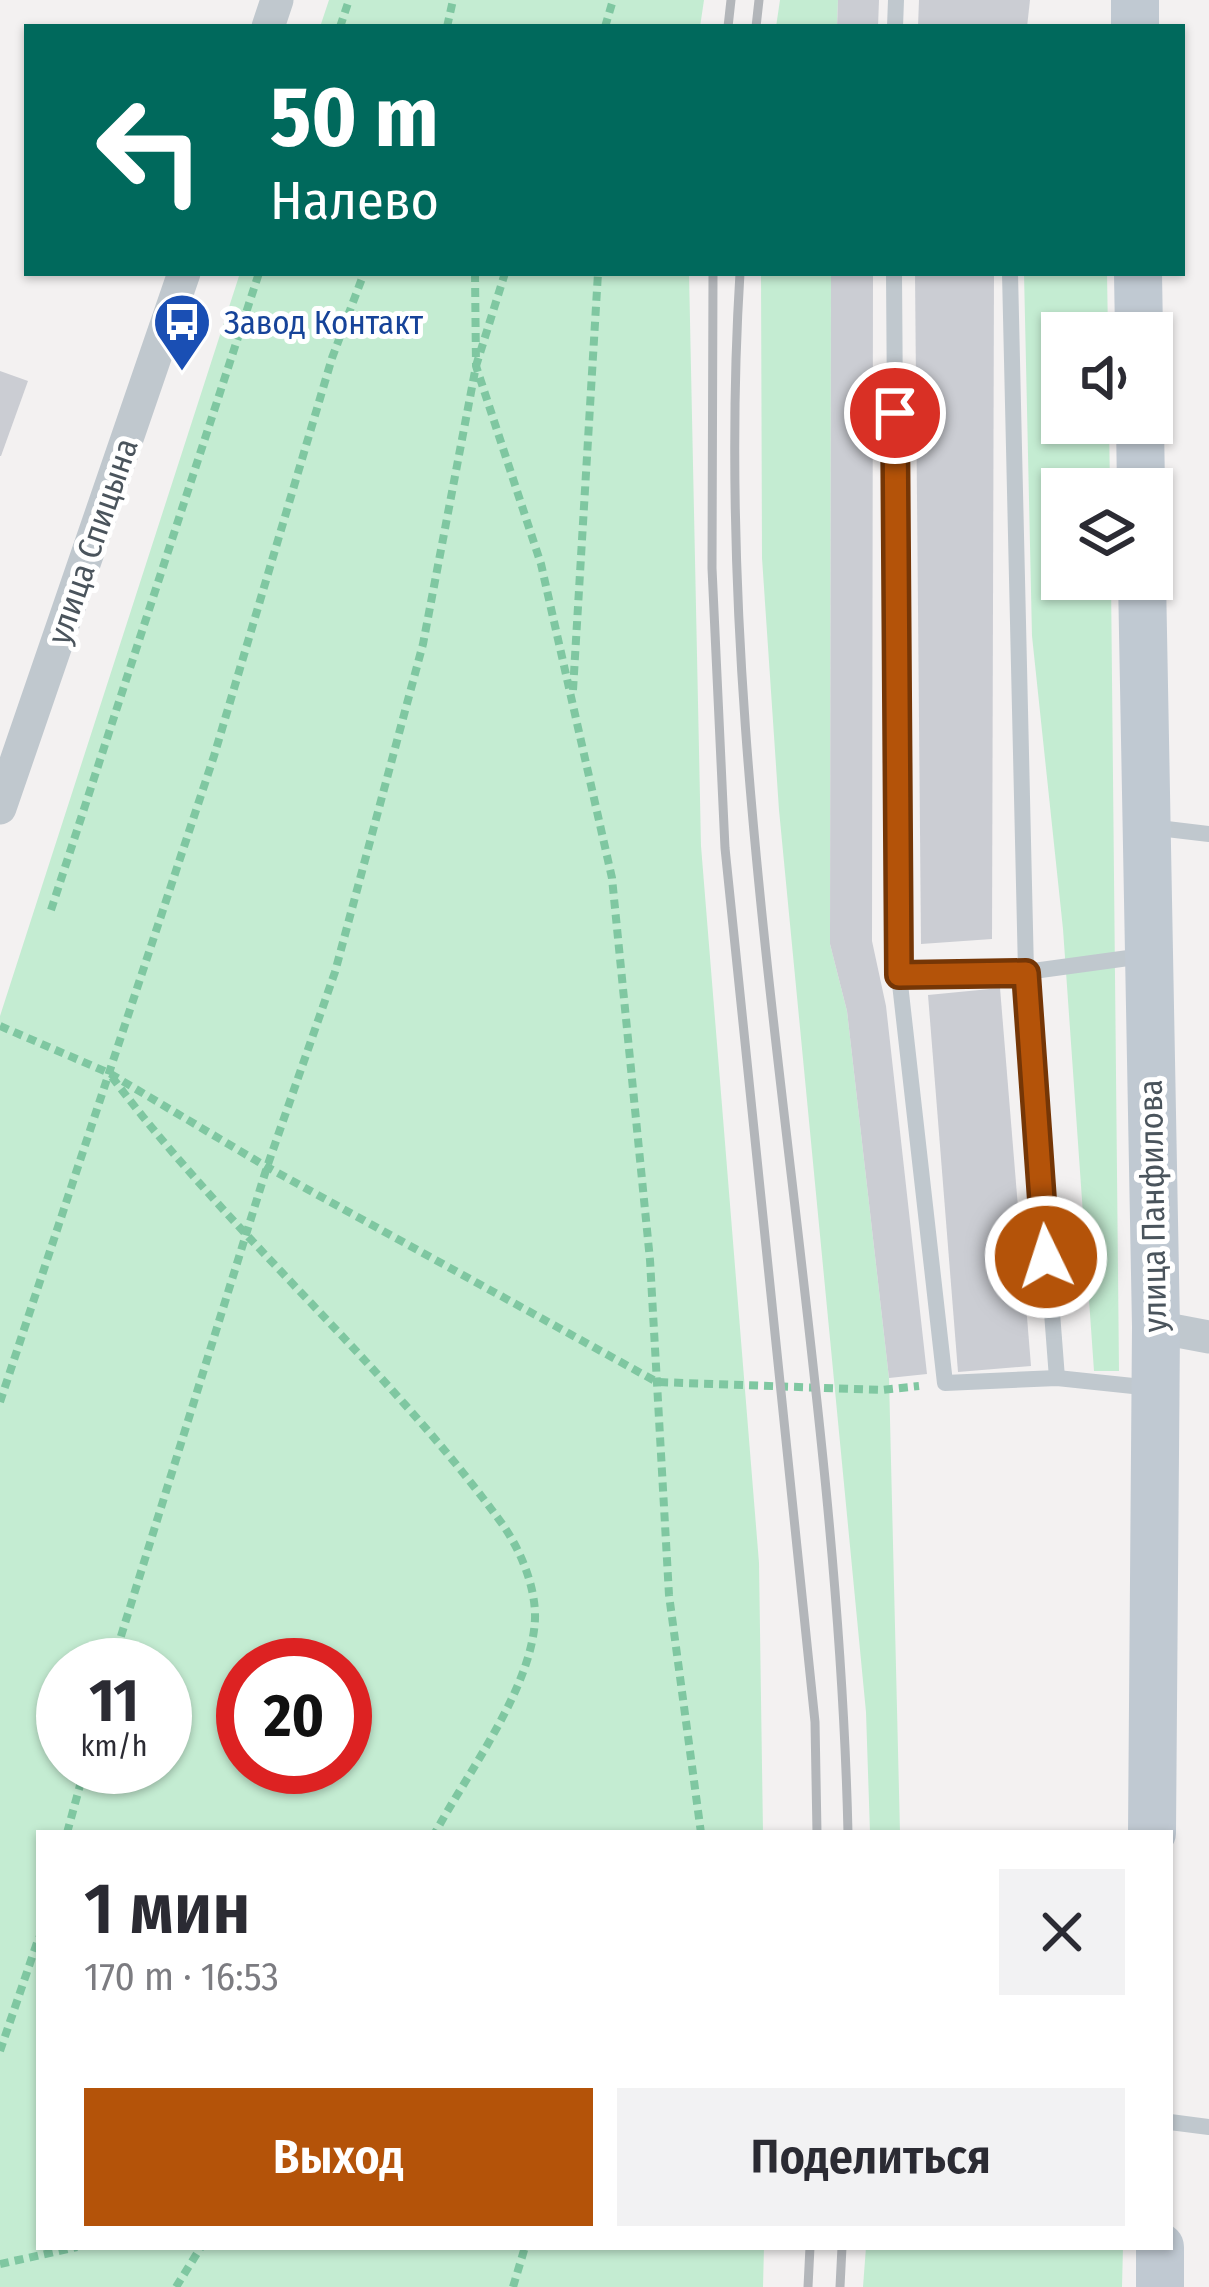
<!DOCTYPE html>
<html lang="ru">
<head>
<meta charset="utf-8">
<style>
  body { margin:0; font-family:"Fira Sans Condensed",sans-serif; background:#f2f2f3; color:#2b2b33; height:100vh; display:flex; flex-direction:column; font-size:45px; white-space:nowrap }
  * { box-sizing:border-box; margin:0 }
  p { font-size:39px; color:#7c7c81 }
  .icon { flex:none; width:66px; height:66px; fill:none; stroke:currentColor; stroke-width:2; stroke-linecap:round; stroke-linejoin:round }
  .map { position:relative; flex:1; overflow:hidden }
  .panel { position:absolute; left:36px; top:1830px; width:1137px; height:420px; display:flex; flex-direction:column; background:#fff; border-radius:0px; box-shadow:0 3px 9px #0004 }
  .panel>* { flex:none }
  .top-card { position:absolute; left:24px; top:24px; width:1161px; height:252px; border-radius:0px; box-shadow:0 3px 9px #0004; background:#00695c; color:#fff; overflow:hidden }
  .buttons { position:absolute; left:1041px; top:312px; display:grid; gap:24px }
  .buttons a { display:grid; place-items:center; width:132px; height:132px; border-radius:0px; background:#fff; box-shadow:0 3px 9px #0004; font-size:60px }
  .speed { position:absolute; left:36px; top:1638px; display:flex; gap:24px; font-size:60px; font-weight:700; text-align:center }
  .speed>* { display:grid; place-content:center; width:156px; height:156px; border-radius:50%; background:#fff; box-shadow:0 3px 9px #0004; line-height:1 }
  .speed small { font-size:30px; font-weight:400 }
  .speed .limit { border:18px solid #d22; background:#fff; color:#111 }
  .pin { position:absolute; display:grid; place-items:center; width:102px; height:102px; color:#fff; margin:-51px; border:6px solid #fff; border-radius:50%; box-shadow:0 3px 12px #0007 }
  .me { position:absolute; width:132px; margin:-66px; rotate:356deg; stroke-linejoin:round; filter:drop-shadow(0 0 9px #0008) }
  .turn { display:flex; align-items:center; gap:42px; height:252px; padding:0 48px; font-size:54px }
  .turn .icon { width:156px; height:156px; stroke-width:2.5 }
  .turn b { display:block; font-size:84px; line-height:102px }
  .round { display:grid; place-items:center; flex:none; width:126px; height:126px; border-radius:0px; background:#f2f2f3 }
  .overview { display:flex; align-items:center; justify-content:space-between; height:204px; padding:0 48px }
  h1 { font-size:72px; font-weight:600; line-height:90px }
  .primary-button { display:flex; gap:24px; margin-top:auto; padding:24px 48px }
  .primary-button a { flex:1; height:138px; border-radius:0px; background:#b45309; color:#fff; font-size:48px; font-weight:600; line-height:138px; text-align:center }
  .primary-button a+a { background:#f2f2f3; color:#2b2b33 }
  .map>svg:first-child { display:block }
</style>
</head>
<body>
<div class="map">
<svg width="1209" height="2287" viewBox="0 0 1209 2287">
  <rect width="100%" height="100%" fill="#f3f1f1"/>
  <g fill="#c4ecd2" fill-rule="evenodd">
    <polygon points="329,0 704,0 700,27 320,27"/>
    <polygon points="780,0 838,0 837,27 776,27"/>
    <path d="M 240,273 L 689,273 L 701,846 L 759,1563 L 763,1833 L 39,1833 L 39,2247 L 764,2247 L 763,2287 L 0,2287 L 0,1016 ZM 165,1665 L 165,1767 L 63,1767 L 63,1665 ZM 345,1665 L 345,1767 L 243,1767 L 243,1665 Z"/>
    <polygon points="761,273 831,273 830,944 847,1011 889,1378 900,1833 870,1833 866,1712 779,810 762,558"/>
    <polygon points="1024,273 1107,273 1108,333 1062,333 1062,423 1109,423 1110,489 1062,489 1062,579 1111,579 1119,1371 1094,1371 1063,929 1032,636"/>
    <polygon points="866,2247 1123,2247 1122,2287 863,2287"/>
  </g>
  <g fill="#cbcdd3">
    <polygon points="838,0 879,0 878,27 837,27"/>
    <polygon points="919,0 1030,0 1027,27 918,27"/>
    <polygon points="831,273 873,273 872,941 886,1006 927,1374 889,1378 847,1011 830,944"/>
    <polygon points="915,273 994,273 992,939 921,944"/>
    <polygon points="0,371 28,381 1,456 0,456"/>
    <polygon points="1000,988 1031,1366 958,1372 928,995"/>
  </g>
  <g fill="none" stroke-linecap="round" stroke-linejoin="round">
    <g stroke="#7fc7a1" stroke-width="8" stroke-dasharray="9 6" stroke-linecap="butt">
      <polyline points="340,27 349,0"/>
      <polyline points="447,27 453,0"/>
      <polyline points="605,27 613,0"/>
      <polyline points="475,273 476,366 541,564 612,878 650,1260 669,1595 701,1833"/>
      <polyline points="573,690 598,273"/>
      <polyline points="51,910 259,273"/>
      <polyline points="0,1026 109,1073 267,1167 657,1382 882,1390 919,1386"/>
      <path d="M 112,1077 C 231,1236 387,1365 503,1525 C 521,1551 536,1588 535,1619 C 532,1688 468,1772 435,1833"/>
      <polyline points="0,1402 214,756 332,358 364,273"/>
      <polyline points="112,1665 267,1167 335,972 423,644 476,366 505,273"/>
      <polyline points="67,1833 85,1767"/>
      <polyline points="0,2051 39,1937"/>
      <polyline points="0,2264 77,2247"/>
      <polyline points="176,2287 201,2247"/>
      <polyline points="513,2287 525,2247"/>
    </g>
    <g stroke="#c0c8ce" stroke-width="16">
      <polyline points="895,27 896,0"/>
      <polyline points="894,273 899,975 945,1383 1057,1378 1152,1388"/>
      <polyline points="1010,273 1026,972 1057,1378"/>
      <polyline points="1150,827 1209,834"/>
      <polyline points="899,975 1026,972 1143,956"/>
      <polyline points="1170,2122 1209,2127"/>
    </g>
    <g stroke="#c0c8ce" stroke-width="33">
      <polyline points="268,27 277,0"/>
      <polyline points="0,808 184,273"/>
      <polyline points="1156,1327 1209,1337"/>
    </g>
    <g stroke="#c0c9d2" stroke-width="48">
      <polyline points="1135,27 1135,0"/>
      <polyline points="1138,273 1139,333"/>
      <polyline points="1140,423 1141,489"/>
      <polyline points="1142,579 1156,1327 1152,1833"/>
      <polyline points="1160,2287 1160,2247"/>
    </g>
    <g stroke="#b3b6ba" stroke-width="9">
      <polyline points="728,27 731,0"/>
      <polyline points="756,27 759,0"/>
      <polyline points="713,273 712,568 725,848 815,1722 817,1833"/>
      <path d="M 740,273 C 707,796 836,1312 848,1833"/>
      <polyline points="808,2287 810,2247"/>
      <polyline points="840,2287 842,2247"/>
    </g>
  </g>
  <g fill="none" stroke-linecap="round" stroke-linejoin="round">
    <defs>
      <polyline id="route" points="895,413 899,975 1026,973 1046,1257"/>
    </defs>
    <use href="#route" stroke="#753606" stroke-width="30"/>
    <use href="#route" stroke="#b45309" stroke-width="21"/>
  </g>
  <defs>
    <symbol id="bus-pin" viewBox="-11 -11 22 30"><path d="M0 17L-7.5 6A9.5 9.5 0 1 1 7.5 6Z" fill="#1a4fb4" stroke="#fff"/><path d="M-5-6H5V4H4V6H2V4H-2V6H-4V4H-5ZM-3.5-4V0h7V-4ZM-3.5 1.2v1.5H-2V1.2ZM2 1.2v1.5H3.5V1.2Z" fill="#fff"/></symbol>
  </defs>
  <g fill-rule="evenodd">
    <use href="#bus-pin" x="149" y="289" width="66" height="90"/>
  </g>
  <g text-anchor="middle" stroke-width="10" stroke-linejoin="round" paint-order="stroke">
    <g font-size="33" fill="#164399" stroke="#fff" text-anchor="start">
      <text x="224" y="334">Завод Контакт</text>
    </g>
    <g font-size="33" fill="#4a545c" stroke="#fff">
      <text transform="translate(92 541) rotate(-71)" y="12">улица Спицына</text>
      <text transform="translate(1152 1206) rotate(-91)" y="12">улица Панфилова</text>
    </g>
  </g>
</svg>
<div class="buttons">
<a><svg class="icon" aria-label="sound" viewBox="0 0 24 24"><path d="M4 9h4l5-4v14l-5-4H4zM17 9q2 3 0 6"/></svg></a>
<a><svg class="icon" aria-label="layers" viewBox="0 0 24 24"><path d="M12 4l9 5-9 5-9-5zM3 14l9 5 9-5"/></svg></a>
</div>
<div class="speed"><div>11<small>km/h</small></div><div class="limit">20</div></div>
<div class="pin" style="left:895px;top:413px;background:#d93025"><svg class="icon" aria-label="arrive" viewBox="0 0 24 24"><path d="M6 21V4h12l-3 4 3 4H6"/></svg></div>
<svg class="me" style="left:1046px;top:1257px" viewBox="-20 -20 40 40"><circle r="17" fill="#b45309" stroke="#fff" stroke-width="3"/><path d="M0-11L8 9 0 5-8 9z" fill="#fff"/></svg>
<div class="top-card">
<div class="turn"><svg class="icon" aria-label="left" viewBox="0 0 24 24"><path d="M17 20v-9H6M10 6l-5 5 5 5"/></svg><div><b>50 m</b>Налево</div></div>
</div>
<section class="panel">
<div class="overview"><div><h1>1 мин</h1><p>170 m · 16:53</p></div><a class="round"><svg class="icon" aria-label="close" viewBox="0 0 24 24"><path d="M6 6l12 12M18 6L6 18"/></svg></a></div>
<div class="primary-button"><a>Выход</a><a>Поделиться</a></div>
</section>
</div>
</body>
</html>
